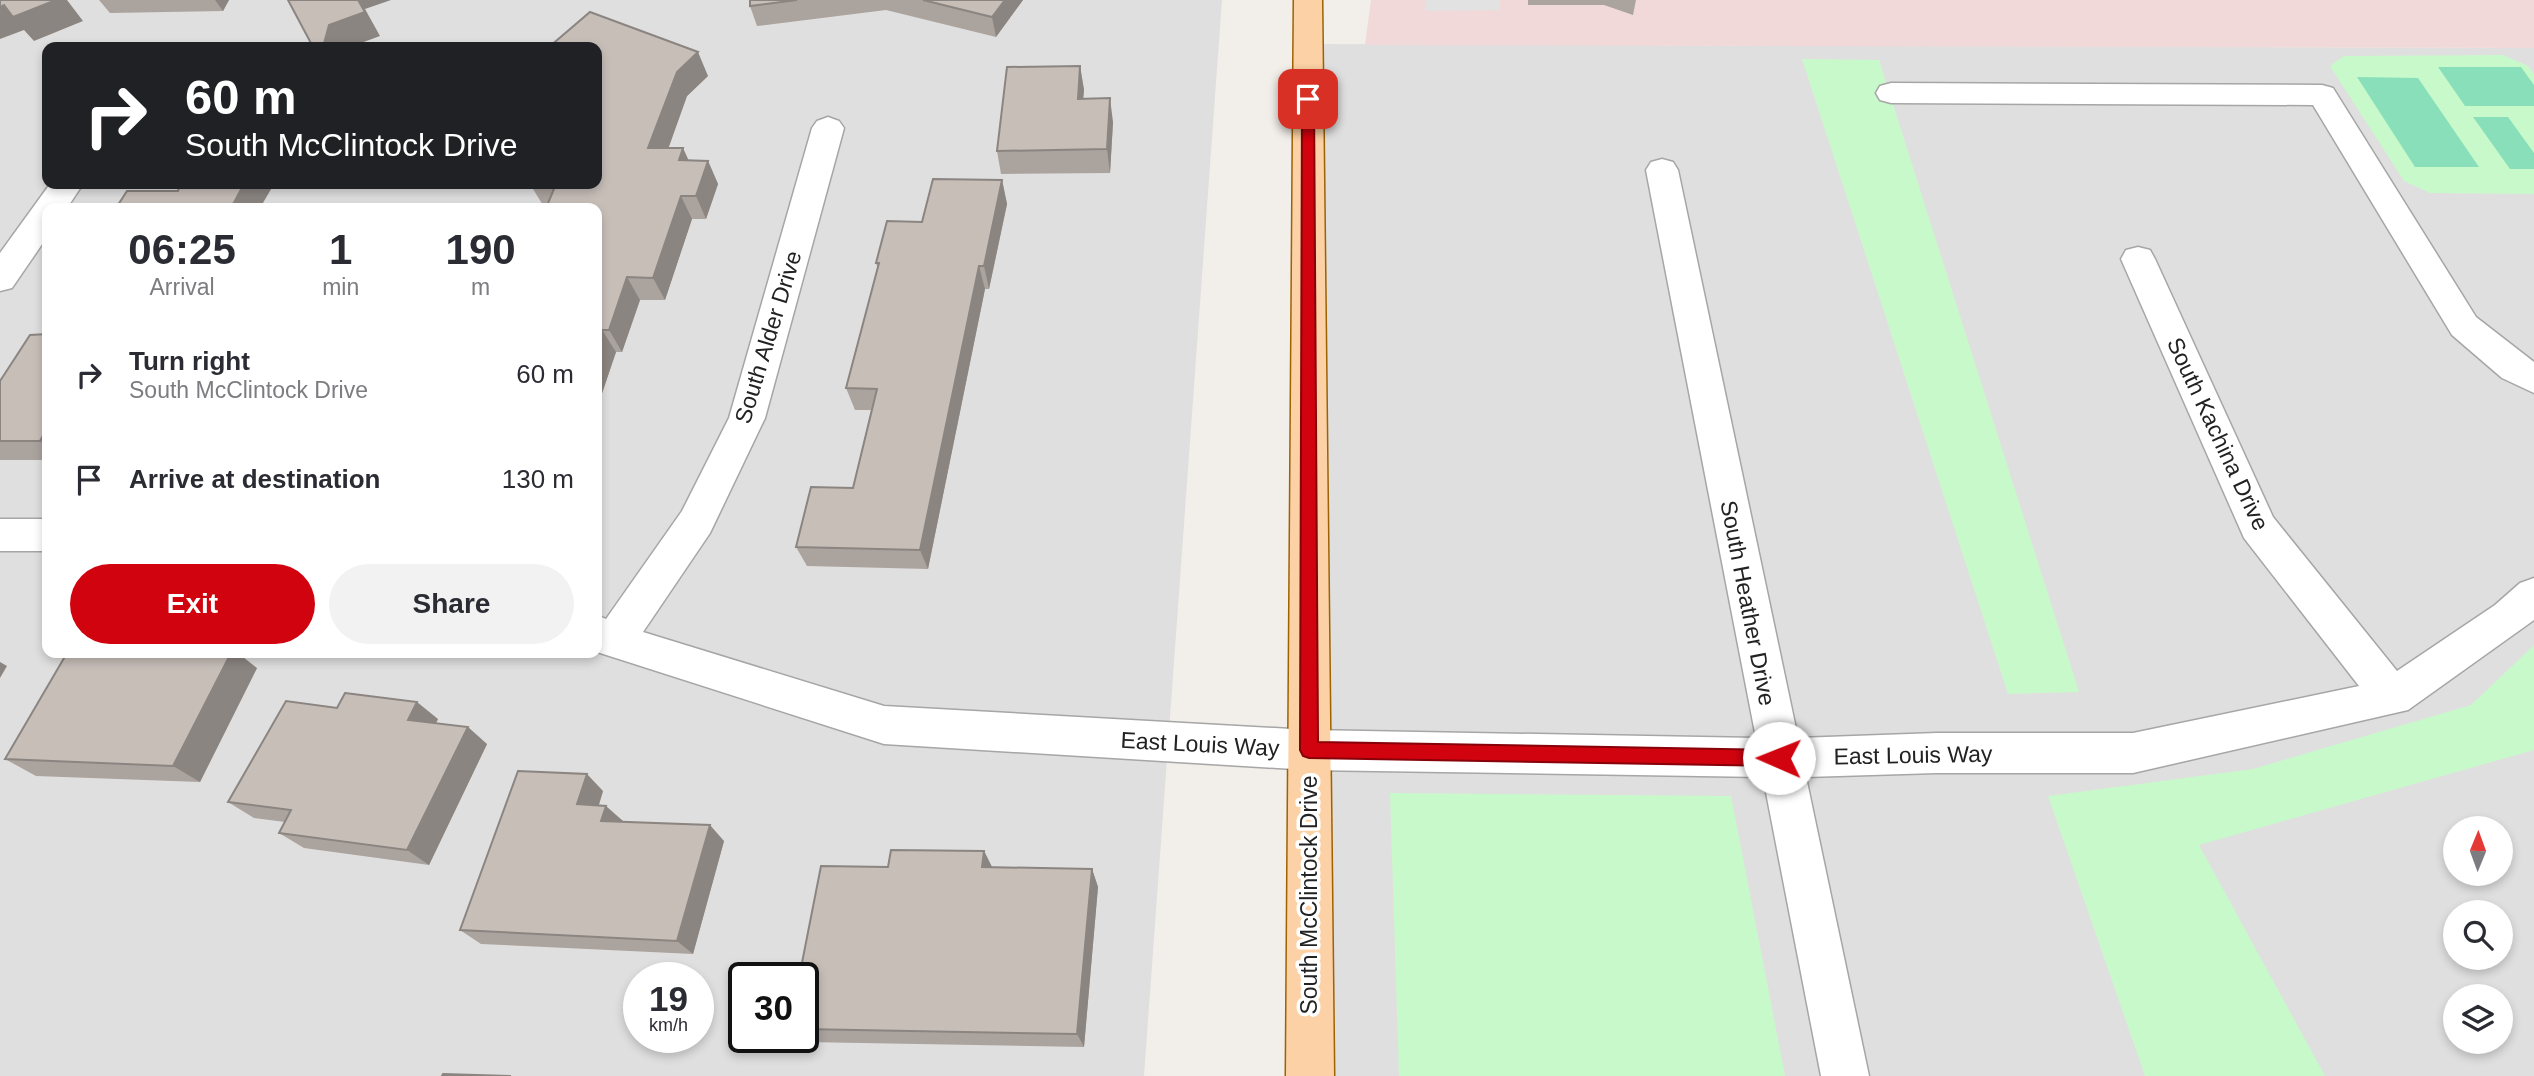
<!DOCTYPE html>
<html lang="en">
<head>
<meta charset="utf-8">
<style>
  body { margin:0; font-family:Arial,sans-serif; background:#f2f2f3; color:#2b2b33; height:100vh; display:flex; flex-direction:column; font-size:26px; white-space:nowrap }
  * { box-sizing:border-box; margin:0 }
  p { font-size:23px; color:#7c7c81 }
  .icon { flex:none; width:38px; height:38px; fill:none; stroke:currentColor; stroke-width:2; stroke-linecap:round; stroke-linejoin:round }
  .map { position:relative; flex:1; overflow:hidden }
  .side { position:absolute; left:42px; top:203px; width:560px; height:455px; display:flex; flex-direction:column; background:#fff; border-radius:14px; box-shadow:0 4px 10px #0003 }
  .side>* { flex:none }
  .top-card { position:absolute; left:42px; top:42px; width:560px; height:147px; border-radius:14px; box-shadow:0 4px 10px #0003; background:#202124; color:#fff; overflow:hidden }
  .needle { width:46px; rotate:1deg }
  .controls { position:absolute; left:2443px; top:816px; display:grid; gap:14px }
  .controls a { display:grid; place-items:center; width:70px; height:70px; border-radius:50%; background:#fff; box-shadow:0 4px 10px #0003; font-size:35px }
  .speed { position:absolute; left:623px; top:962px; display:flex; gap:14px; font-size:35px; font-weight:700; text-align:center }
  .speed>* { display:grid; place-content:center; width:91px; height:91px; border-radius:50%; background:#fff; box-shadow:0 4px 10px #0003; line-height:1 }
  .speed small { font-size:18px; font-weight:400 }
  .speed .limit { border:4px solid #111; border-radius:10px; background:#fff; color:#111 }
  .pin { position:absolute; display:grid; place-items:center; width:60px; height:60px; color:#fff; margin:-30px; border-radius:14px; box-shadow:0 4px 10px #0006 }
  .me { position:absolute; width:77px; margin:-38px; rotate:271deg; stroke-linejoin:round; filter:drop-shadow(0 0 5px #0008) }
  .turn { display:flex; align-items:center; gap:24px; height:147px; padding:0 28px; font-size:32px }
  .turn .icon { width:91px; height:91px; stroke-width:2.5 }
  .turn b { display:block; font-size:49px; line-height:60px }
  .eta { display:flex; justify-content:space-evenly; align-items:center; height:119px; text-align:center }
  .eta b { font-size:42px; font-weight:700; line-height:49px }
  .primary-button { display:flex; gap:14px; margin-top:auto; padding:14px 28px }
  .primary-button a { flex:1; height:80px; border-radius:42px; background:#d0030e; color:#fff; font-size:28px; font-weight:700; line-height:80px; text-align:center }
  .primary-button a+a { background:#f2f2f3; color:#2b2b33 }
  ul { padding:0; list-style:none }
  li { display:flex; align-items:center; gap:21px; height:105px; padding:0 28px }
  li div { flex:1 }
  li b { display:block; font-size:26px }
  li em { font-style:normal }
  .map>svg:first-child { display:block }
</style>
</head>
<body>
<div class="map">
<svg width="2534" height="1076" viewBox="0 0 2534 1076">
  <rect width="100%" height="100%" fill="#f2eee9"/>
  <g fill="#e0dfdf" fill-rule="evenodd">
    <path d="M 0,0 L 1222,0 L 1144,1076 L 0,1076 ZM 47,47 L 597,47 L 597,184 L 47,184 ZM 47,208 L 597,208 L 597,653 L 47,653 ZM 639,978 L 698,978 L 698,1038 L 639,1038 ZM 744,978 L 803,978 L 803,1038 L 744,1038 Z"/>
    <path d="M 1308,44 L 2534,48 L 2534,1076 L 1310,1076 ZM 2455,828 L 2501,828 L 2501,873 L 2455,873 ZM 2455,912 L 2501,912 L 2501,957 L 2455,957 ZM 2455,996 L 2501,996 L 2501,1041 L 2455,1041 Z"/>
  </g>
  <polygon fill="#f1d9d9" points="1371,0 2534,0 2534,48 1365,45"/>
  <g fill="#c8f9ca">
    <polygon points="2503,55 2528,66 2534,74 2534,194 2430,193 2404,181 2330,66 2344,56"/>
    <polygon points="1802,59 1879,60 2079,692 2008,694"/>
    <polygon points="2534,645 2534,750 2199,845 2325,1076 2145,1076 2048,796 2253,769 2471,705"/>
    <polygon points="1390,793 1731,796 1785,1076 1399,1076"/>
  </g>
  <g fill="#89dfb9">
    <polygon points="2438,67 2521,67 2534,85 2534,106 2465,106"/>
    <polygon points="2357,77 2418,78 2479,167 2415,167"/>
    <polygon points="2473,117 2508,117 2534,153 2534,169 2510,169"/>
  </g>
  <polygon fill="#e2e2e2" points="1425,0 1499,0 1500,10 1425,11"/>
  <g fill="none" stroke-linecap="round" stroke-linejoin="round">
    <defs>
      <g id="minor">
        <polygon points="1891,83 2322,85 2333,88 2476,317 2534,362 2534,393 2502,378 2452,335 2313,105 1891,103 1880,100 1876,93 1880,86"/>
        <polygon points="828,117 839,121 844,128 765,418 710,533 643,632 884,706 1309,730 1756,738 1646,170 1651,162 1662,159 1673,162 1678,170 1798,738 1937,733 2133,733 2359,686 2244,538 2121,259 2126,250 2138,247 2150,250 2155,259 2273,517 2397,671 2495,605 2520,583 2534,578 2534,620 2408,710 2133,773 1937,773 1806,777 1869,1076 1821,1076 1763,777 1309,770 884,744 597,652 597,615 606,619 682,511 729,418 812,128 817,121"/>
        <polygon points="50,184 83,184 67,208 47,208 47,237 12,288 0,291 0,253"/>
        <rect x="0" y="519" width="47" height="32"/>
      </g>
      <polygon id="major" points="1294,0 1322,0 1334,1076 1286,1076"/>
    </defs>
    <use href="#minor" stroke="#a6a6a6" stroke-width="3"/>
    <use href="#major" stroke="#9d6202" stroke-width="3"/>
    <use href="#minor" fill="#fff" fill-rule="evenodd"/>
    <use href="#major" fill="#fbd1a5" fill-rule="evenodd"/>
  </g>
  <g fill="#aba39e">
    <polygon points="99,0 229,0 223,11 110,13"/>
    <polygon points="750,0 1023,0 996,37 886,10 757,26 750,6"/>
    <polygon points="1528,0 1636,0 1633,15 1604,5 1528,5"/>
    <polygon points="597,47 708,76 687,96 668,148 689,161 708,161 718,184 706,219 692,219 665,300 640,300 622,352 616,352 597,408 597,208 544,207 530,184"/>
    <polygon points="1080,66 1084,90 1083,99 1113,122 1110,173 1001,174 997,151"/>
    <polygon points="1002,180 1007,204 989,289 985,289 928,569 807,566 796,547 853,488 871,410 855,410 846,388 878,269 876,263 922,222"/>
    <polygon points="47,334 47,460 0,460 0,381"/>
    <polygon points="257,668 200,782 36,776 5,759"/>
    <polygon points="438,719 436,723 487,744 429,865 304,848 279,833 285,822 254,818 228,802"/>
    <polygon points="603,791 599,805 623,821 724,841 693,954 481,944 460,930"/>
    <polygon points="984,851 992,867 1092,869 1098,887 1084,1047 805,1042 799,1038 803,1038 803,978 888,867"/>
  </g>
  <g fill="#8b8581">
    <polygon points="56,0 67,0 83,21 34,41 24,30 0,39 0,7 4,5"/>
    <polygon points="215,0 229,0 223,11"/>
    <polygon points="358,0 391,0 365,9 380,36 350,47 323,47 329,25"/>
    <polygon points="1005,0 1023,0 996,37 992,17"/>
    <polygon points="698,52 708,76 687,96 660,172 648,148 677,72"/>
    <polygon points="1080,66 1084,90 1081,122 1078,99"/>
    <polygon points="1110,98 1113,122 1110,173 1107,149"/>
    <polygon points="683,148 694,172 679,160"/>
    <polygon points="708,161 718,184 706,219 696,196"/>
    <polygon points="1002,180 1007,204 989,289 984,266"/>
    <polygon points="244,184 274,184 260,208 231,208"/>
    <polygon points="681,196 692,219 665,300 653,278"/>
    <polygon points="979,266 985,289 928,569 920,550"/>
    <polygon points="627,277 640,300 622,352 609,330"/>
    <polygon points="602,330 616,352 597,408 597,346"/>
    <polygon points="47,428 47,447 40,441"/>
    <polygon points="231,653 238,653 257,668 200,782 173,766"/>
    <polygon points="0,662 7,666 0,678"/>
    <polygon points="417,702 438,719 429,737 408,720"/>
    <polygon points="468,727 487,744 429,865 407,850"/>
    <polygon points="587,774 603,791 594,820 577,804"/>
    <polygon points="606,806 623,821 601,821"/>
    <polygon points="710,825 724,841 693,954 677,941"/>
    <polygon points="984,851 993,869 982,867"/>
    <polygon points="1092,869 1098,887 1084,1047 1077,1034"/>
  </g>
  <g fill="#c7beb8" stroke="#8b8581" stroke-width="2">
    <polygon points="0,0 56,0 13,17 4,5 0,7"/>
    <polygon points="288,0 358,0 365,12 329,25 323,47 313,47"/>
    <polygon points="750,0 797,0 750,6"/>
    <polygon points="923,0 1005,0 992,17"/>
    <polygon points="590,12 698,52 677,72 648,148 683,148 679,160 708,161 696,196 681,196 653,278 627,277 609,330 602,330 597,346 597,208 546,208 556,184 597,184 597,47 549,47"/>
    <polygon points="1080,66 1078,99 1110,98 1107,149 997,151 1007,67"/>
    <polygon points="933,179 1002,180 984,266 979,266 920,550 796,547 811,487 853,488 877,389 846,388 879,263 876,263 887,221 922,222"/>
    <polygon points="180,184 244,184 231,208 116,208 127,191 178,191"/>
    <polygon points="47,334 47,428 40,441 0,441 0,381 30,335"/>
    <polygon points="67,653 231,653 173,766 5,759"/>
    <polygon points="345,693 417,702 408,720 468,727 407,850 279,833 291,810 228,802 286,701 337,708"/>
    <polygon points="518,771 587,774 577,804 606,806 601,821 710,825 677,941 460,930"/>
    <polygon points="891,850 984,851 982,867 1092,869 1077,1034 803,1029 803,978 799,978 821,866 888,867"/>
    <polygon points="443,1074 511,1076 442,1076"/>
  </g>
  <polygon fill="#d0030e" stroke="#870209" stroke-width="2" points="1308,95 1314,99 1318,742 1779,750 1785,752 1788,758 1785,764 1779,766 1309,758 1303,756 1300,750 1302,99"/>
  <g text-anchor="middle" stroke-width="7" stroke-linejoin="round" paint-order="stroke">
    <g font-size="23" fill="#222" stroke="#fff">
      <text transform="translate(768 337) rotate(-73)" y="8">South Alder Drive</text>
      <text transform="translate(2218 434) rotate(65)" y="8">South Kachina Drive</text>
      <text transform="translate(1748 603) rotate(79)" y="8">South Heather Drive</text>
      <text transform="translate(1200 744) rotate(3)" y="8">East Louis Way</text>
      <text transform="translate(1913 755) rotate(-1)" y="8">East Louis Way</text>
      <text transform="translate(1309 895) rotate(-90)" y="8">South McClintock Drive</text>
    </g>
  </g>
</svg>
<div class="controls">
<a><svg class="needle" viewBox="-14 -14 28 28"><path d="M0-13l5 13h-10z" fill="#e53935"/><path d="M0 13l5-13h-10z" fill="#7c7c81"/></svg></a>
<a><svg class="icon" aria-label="search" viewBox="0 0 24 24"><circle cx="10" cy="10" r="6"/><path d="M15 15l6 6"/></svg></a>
<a><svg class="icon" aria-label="layers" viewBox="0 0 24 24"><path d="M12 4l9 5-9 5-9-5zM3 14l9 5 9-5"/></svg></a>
</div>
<div class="speed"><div>19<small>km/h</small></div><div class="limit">30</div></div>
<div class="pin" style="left:1308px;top:99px;background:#d93025"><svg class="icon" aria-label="arrive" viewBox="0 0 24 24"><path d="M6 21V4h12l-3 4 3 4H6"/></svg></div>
<svg class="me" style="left:1779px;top:758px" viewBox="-20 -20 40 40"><circle r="19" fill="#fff"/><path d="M0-13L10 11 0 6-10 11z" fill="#d0030e"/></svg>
<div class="top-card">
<div class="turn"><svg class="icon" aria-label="right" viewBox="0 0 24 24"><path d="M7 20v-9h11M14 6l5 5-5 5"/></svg><div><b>60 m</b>South McClintock Drive</div></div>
</div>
<section class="side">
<div class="eta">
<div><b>06:25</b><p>Arrival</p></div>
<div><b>1</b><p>min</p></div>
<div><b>190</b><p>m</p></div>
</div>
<ul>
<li><svg class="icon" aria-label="right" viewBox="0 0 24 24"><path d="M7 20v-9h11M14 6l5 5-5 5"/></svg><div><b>Turn right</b><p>South McClintock Drive</p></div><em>60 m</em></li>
<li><svg class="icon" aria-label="arrive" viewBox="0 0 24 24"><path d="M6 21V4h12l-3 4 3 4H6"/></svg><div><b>Arrive at destination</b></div><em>130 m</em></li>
</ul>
<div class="primary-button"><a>Exit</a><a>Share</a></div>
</section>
</div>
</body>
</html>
